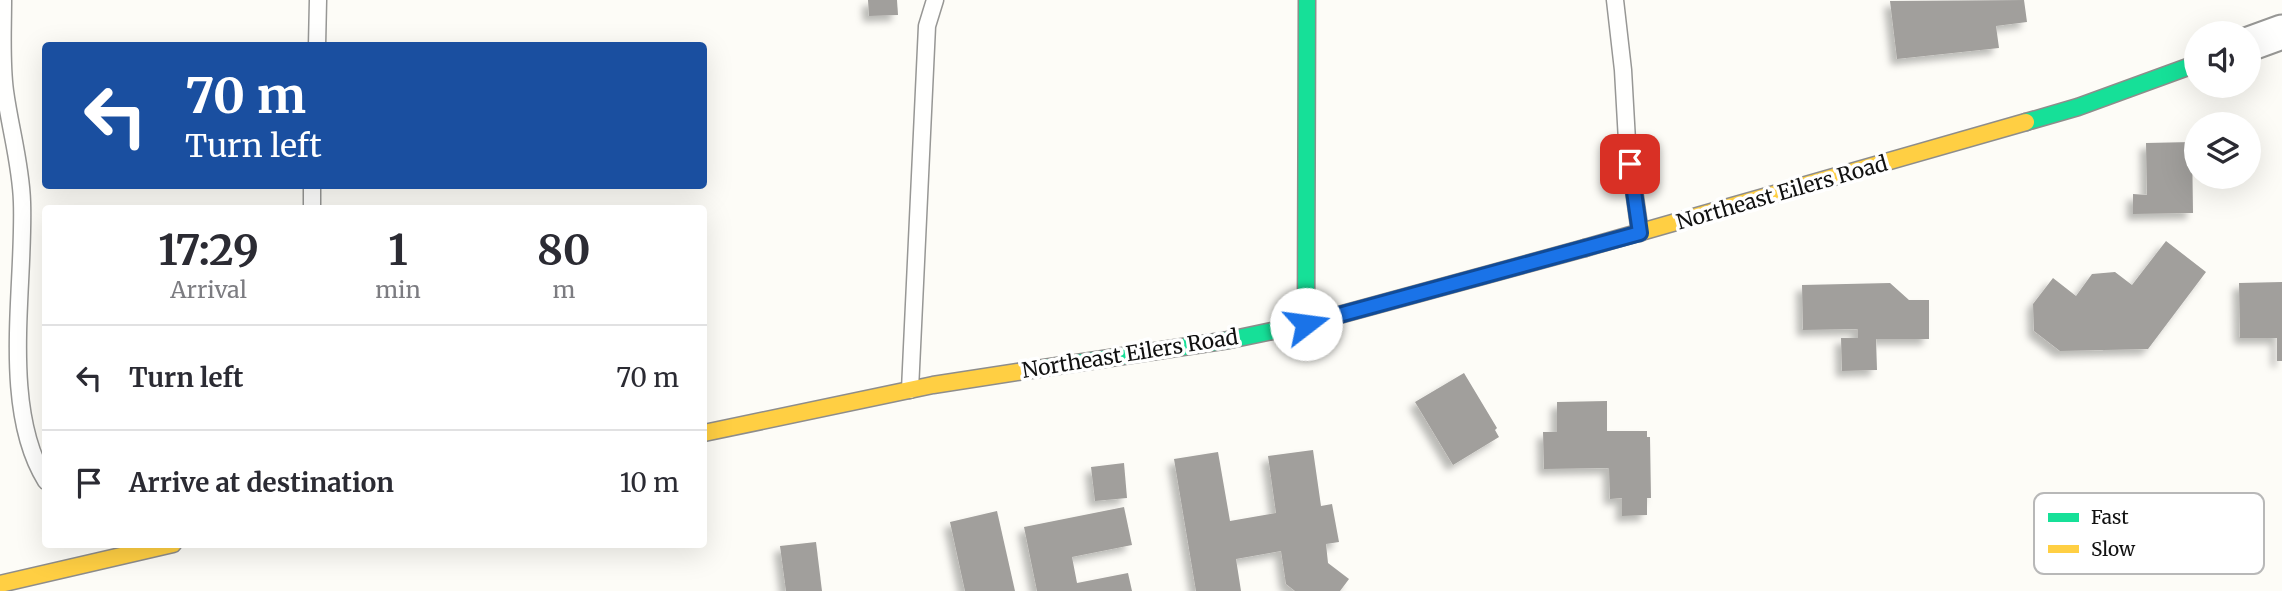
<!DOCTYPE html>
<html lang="en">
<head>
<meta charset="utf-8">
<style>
  body { margin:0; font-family:Merriweather,serif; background:#f7f7f7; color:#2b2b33; height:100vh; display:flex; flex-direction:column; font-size:26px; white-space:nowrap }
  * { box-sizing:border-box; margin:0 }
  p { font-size:23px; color:#7c7c81 }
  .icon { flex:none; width:38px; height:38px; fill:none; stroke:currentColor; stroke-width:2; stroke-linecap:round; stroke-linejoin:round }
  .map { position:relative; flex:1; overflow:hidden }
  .details { position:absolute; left:42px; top:205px; width:665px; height:343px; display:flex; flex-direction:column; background:#fff; border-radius:7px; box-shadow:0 7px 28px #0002 }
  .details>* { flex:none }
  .hud { position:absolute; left:42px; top:42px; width:665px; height:147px; border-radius:7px; box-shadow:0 7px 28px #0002; background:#1a4fa0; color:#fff; overflow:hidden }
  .fabs { position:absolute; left:2184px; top:21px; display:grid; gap:14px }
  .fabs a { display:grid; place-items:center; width:77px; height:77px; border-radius:50%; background:#fff; box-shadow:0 7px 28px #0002; font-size:35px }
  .pin { position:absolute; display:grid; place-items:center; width:60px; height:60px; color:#fff; margin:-30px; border-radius:14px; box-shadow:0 4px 10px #0006 }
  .me { position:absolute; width:77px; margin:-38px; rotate:75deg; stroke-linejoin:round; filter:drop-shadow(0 0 5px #0008) }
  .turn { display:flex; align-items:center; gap:24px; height:147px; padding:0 28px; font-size:32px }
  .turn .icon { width:91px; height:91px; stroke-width:2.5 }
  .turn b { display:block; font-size:49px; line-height:60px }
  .eta { display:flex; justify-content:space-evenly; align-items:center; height:119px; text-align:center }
  .eta b { font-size:42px; font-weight:700; line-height:49px }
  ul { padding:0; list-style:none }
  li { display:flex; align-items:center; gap:21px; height:105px; padding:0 28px; border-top:2px solid #e1e1e2 }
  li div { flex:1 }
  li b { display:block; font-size:26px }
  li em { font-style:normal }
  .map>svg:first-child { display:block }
</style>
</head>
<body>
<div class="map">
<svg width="2282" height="591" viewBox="0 0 2282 591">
  <defs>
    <filter id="shadow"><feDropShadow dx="-6" dy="6" stdDeviation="3.5" flood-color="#0004"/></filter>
  </defs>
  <rect width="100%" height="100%" fill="#fdfcf7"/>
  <g fill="#a19f9c" filter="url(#shadow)">
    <polygon points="868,0 897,0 898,15 869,16"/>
    <polygon points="2024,0 2027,22 1996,26 1999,48 1897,59 1890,1"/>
    <polygon points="2192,142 2193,213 2133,214 2133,194 2147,195 2146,143"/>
    <polygon points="2166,241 2206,272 2148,349 2060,351 2034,331 2033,304 2053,278 2076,296 2092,274 2115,272 2132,285"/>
    <polygon points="2282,282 2282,361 2277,361 2277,338 2240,338 2239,283"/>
    <polygon points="1890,283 1909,300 1929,300 1929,339 1876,339 1877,370 1842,371 1841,338 1858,338 1858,329 1803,330 1802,285"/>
    <polygon points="1464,373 1497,428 1495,430 1499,437 1453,465 1415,402"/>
    <polygon points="1607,401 1607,431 1647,431 1647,437 1650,437 1651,498 1647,498 1647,515 1622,516 1622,498 1610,499 1609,468 1544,469 1543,432 1557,432 1557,402"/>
    <polygon points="1313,450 1321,506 1332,504 1339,542 1326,544 1328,563 1349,579 1340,591 1295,591 1286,584 1281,551 1236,559 1241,591 1196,591 1174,459 1218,452 1230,521 1276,513 1268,456"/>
    <polygon points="1124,463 1127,498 1095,501 1091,467"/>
    <polygon points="1124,507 1132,545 1072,557 1077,583 1128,573 1132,591 1037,591 1024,527"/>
    <polygon points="997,511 1015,591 965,591 950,522"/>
    <polygon points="816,542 822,591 786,591 780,546"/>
  </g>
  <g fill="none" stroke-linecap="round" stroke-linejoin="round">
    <defs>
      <g id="lane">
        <path d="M 3,0 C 3,30 1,61 5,91 C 10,128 21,165 22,202 C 25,287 0,407 46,481"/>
        <polyline points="1615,0 1623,70 1627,141 1640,233"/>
        <polyline points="317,46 318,0"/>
        <polyline points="312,186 312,208"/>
        <polyline points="910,390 927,26 935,0"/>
      </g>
      <polyline id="street" points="2249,44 2282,32"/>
      <g id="fast">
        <polyline points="2026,122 2078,107 2196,64"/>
        <polyline points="1306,324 1307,0"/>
        <polyline points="1024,371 1229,340 1306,324 1585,248"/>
      </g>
      <g id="slow">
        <polyline points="1585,248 2026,122"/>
        <polyline points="704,433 933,385 1024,371"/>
        <polyline points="0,584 173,544"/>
      </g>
    </defs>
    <use href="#lane" stroke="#979795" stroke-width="19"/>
    <use href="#street" stroke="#979795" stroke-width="37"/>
    <use href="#fast" stroke="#8e8d8b" stroke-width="19"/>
    <use href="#slow" stroke="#8e8d8b" stroke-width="19"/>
    <use href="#lane" stroke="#fffffe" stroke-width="16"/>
    <use href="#street" stroke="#fffffe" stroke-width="33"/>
    <use href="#fast" stroke="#16e098" stroke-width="16"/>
    <use href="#slow" stroke="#ffcf43" stroke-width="16"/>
  </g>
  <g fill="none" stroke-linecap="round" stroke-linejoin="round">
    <defs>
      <polyline id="route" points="1306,324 1640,233 1630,164"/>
    </defs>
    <use href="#route" stroke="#114b97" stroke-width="18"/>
    <use href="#route" stroke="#1a73e8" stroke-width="12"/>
  </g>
  <g text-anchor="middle" stroke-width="7" stroke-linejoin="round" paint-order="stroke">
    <g font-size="21" fill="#111" stroke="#fff">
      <text transform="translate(1782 193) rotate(-16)" y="7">Northeast Eilers Road</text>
      <text transform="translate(1130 354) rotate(-9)" y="7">Northeast Eilers Road</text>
    </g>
  </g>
  <rect x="2034" y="493" width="230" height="81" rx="10" fill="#fff" stroke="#b8b8b8" stroke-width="2"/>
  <rect x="2048" y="513" width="31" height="9" fill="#16e098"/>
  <rect x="2048" y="545" width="31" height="8" fill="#ffcf43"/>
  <g font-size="19" fill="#111">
    <text x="2091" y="524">Fast</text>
    <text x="2091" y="556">Slow</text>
  </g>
</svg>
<div class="fabs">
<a><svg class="icon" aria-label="sound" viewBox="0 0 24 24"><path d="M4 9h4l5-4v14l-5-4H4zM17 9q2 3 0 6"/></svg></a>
<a><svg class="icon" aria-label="layers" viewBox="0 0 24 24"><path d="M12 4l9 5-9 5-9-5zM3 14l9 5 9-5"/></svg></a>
</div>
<div class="pin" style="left:1630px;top:164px;background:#d93025"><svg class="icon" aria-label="arrive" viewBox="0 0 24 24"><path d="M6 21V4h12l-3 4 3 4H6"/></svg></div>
<svg class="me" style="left:1306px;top:324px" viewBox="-20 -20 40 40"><circle r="19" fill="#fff"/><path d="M0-13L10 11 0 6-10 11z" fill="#1a73e8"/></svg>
<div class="hud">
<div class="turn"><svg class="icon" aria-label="left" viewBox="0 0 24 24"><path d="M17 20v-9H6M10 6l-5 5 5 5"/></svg><div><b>70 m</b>Turn left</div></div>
</div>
<section class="details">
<div class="eta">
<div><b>17:29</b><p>Arrival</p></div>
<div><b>1</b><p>min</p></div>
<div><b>80</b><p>m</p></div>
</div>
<ul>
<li><svg class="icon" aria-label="left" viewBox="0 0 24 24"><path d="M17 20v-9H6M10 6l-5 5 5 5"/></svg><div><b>Turn left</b></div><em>70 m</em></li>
<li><svg class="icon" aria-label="arrive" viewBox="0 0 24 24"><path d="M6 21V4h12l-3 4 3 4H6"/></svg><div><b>Arrive at destination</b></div><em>10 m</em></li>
</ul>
</section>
</div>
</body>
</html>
